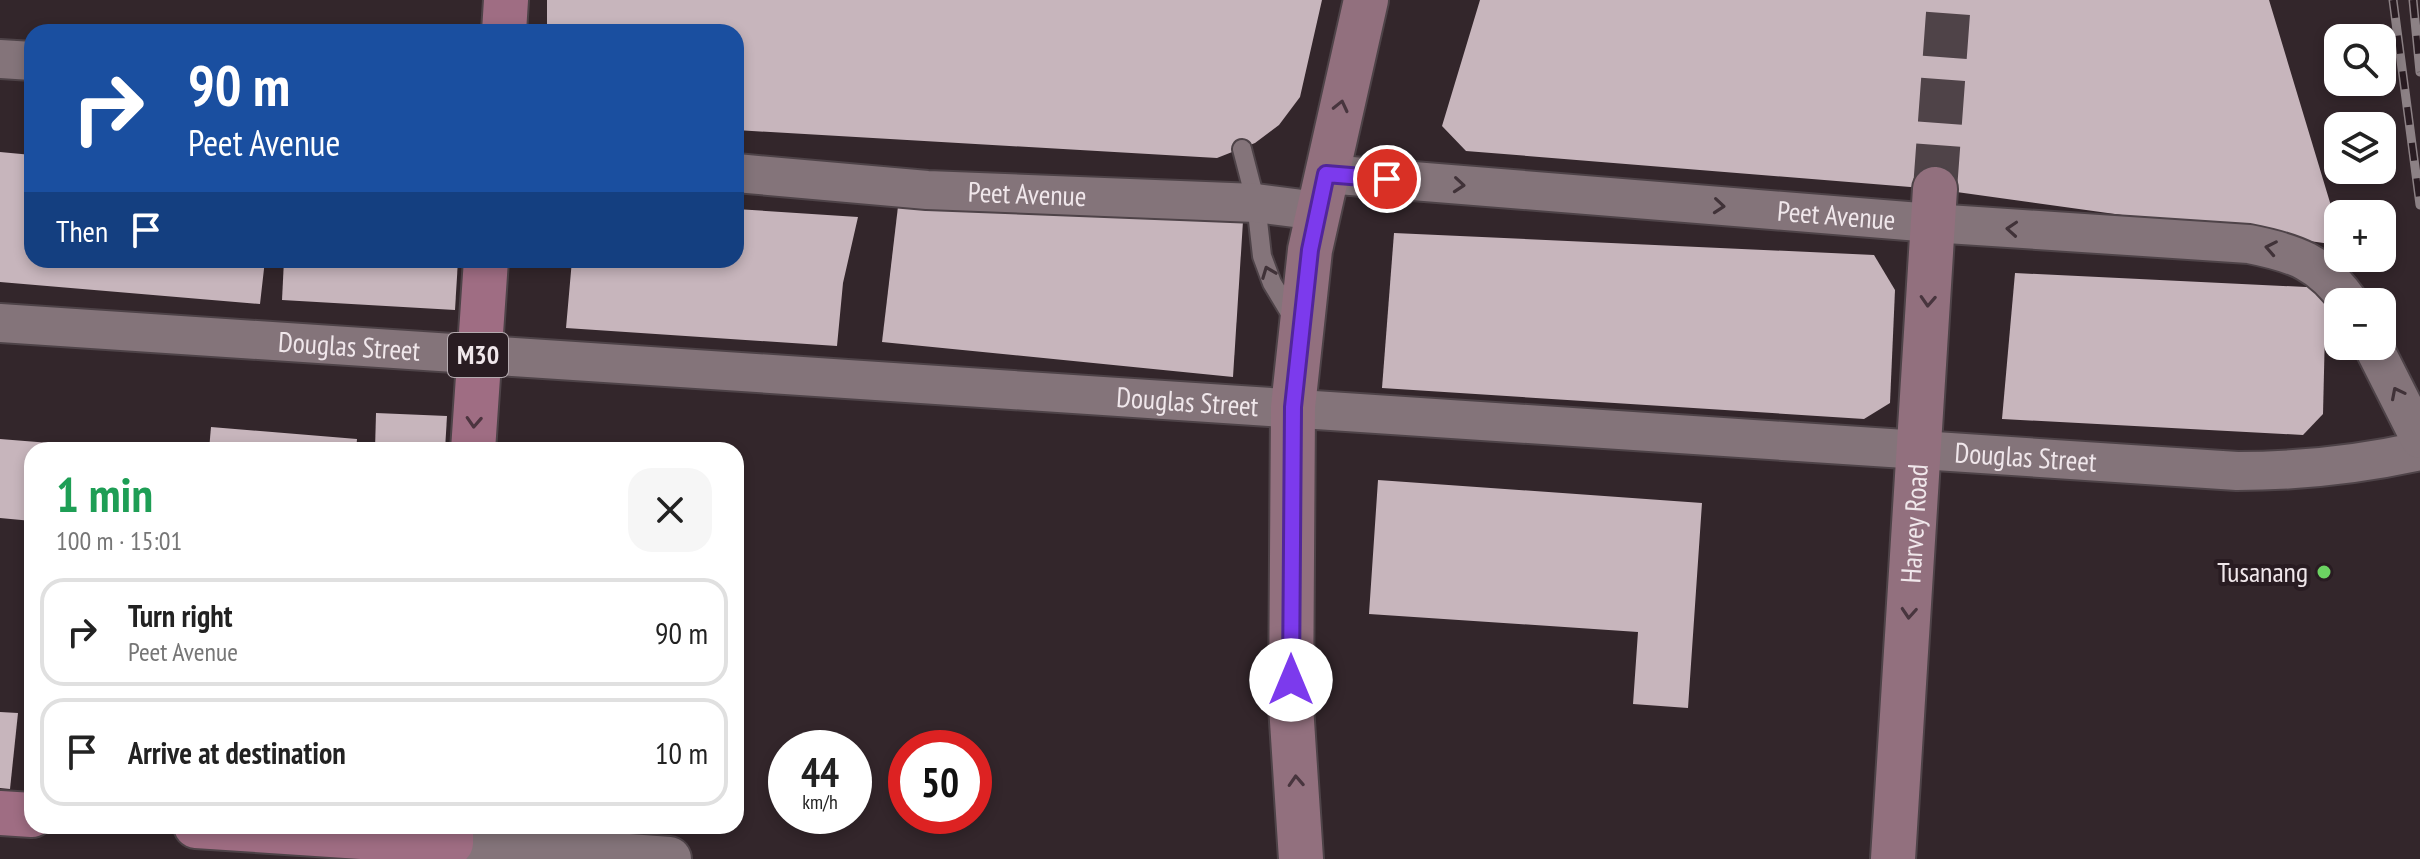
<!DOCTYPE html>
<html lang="en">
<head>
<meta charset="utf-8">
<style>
  body { margin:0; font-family:"PT Sans Narrow",sans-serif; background:#f6f6f6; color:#222; height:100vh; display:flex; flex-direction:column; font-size:30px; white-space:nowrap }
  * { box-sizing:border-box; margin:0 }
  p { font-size:26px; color:#767676 }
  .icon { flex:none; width:44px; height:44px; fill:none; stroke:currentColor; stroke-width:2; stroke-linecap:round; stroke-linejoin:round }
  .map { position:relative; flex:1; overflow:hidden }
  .sheet { position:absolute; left:24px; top:442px; width:720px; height:392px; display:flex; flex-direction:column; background:#fff; border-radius:24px; box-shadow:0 4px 12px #0003 }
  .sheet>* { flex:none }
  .guide { position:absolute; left:24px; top:24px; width:720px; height:244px; border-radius:24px; box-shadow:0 4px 12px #0003; background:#1a4fa0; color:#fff; overflow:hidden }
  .tools { position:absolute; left:2324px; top:24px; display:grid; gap:16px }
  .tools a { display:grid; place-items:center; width:72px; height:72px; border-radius:16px; background:#fff; box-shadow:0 4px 12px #0003; font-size:40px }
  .speed { position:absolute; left:768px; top:730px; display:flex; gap:16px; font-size:40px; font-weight:700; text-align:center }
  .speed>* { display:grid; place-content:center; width:104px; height:104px; border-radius:50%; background:#fff; box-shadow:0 4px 12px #0003; line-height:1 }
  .speed small { font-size:20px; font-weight:400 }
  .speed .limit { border:12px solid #d22; background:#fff; color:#111 }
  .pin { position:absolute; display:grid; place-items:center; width:68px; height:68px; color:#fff; margin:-34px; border:4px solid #fff; border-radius:50%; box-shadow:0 2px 8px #0007 }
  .me { position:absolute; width:88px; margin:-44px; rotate:0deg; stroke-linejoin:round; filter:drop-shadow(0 0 6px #0008) }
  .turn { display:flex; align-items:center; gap:28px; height:168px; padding:0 32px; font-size:36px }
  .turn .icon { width:104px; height:104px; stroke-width:2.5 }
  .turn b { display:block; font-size:56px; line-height:68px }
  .then { display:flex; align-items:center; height:76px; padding:0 32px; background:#0003; gap:16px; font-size:30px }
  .round { display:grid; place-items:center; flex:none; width:84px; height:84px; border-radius:24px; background:#f6f6f6 }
  .overview { display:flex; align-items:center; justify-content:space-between; height:136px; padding:0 32px }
  h1 { font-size:48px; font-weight:800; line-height:60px; color:#1e9e55 }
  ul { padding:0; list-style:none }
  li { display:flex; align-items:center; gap:24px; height:108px; margin:0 16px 12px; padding:0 16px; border:4px solid #e0e0e0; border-radius:24px }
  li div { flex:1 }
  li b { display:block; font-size:30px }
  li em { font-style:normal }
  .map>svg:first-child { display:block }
</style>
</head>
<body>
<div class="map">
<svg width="2420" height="859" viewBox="0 0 2420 859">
  <rect width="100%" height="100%" fill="#33262b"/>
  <g fill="#c7b5bc">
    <polygon points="547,0 1322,0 1300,97 1279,125 1255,143 1217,158 736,130 736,32 547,32"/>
    <polygon points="1480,0 2269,0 2338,229 2338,245 1935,189 1466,151 1442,126"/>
    <polygon points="0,152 32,155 32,260 265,260 260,304 0,282"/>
    <polygon points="899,198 1244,206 1233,377 882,342"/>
    <polygon points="736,209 858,217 843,283 837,346 566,328 572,260 736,260"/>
    <polygon points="1394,233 1874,255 1895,290 1890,403 1864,419 1382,388"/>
    <polygon points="284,260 458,260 455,310 282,300"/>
    <polygon points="2015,273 2326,288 2323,414 2303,435 2002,419"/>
    <polygon points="376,413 447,416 445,450 375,450"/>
    <polygon points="211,427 357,439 356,450 209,450"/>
    <polygon points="0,439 112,448 112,450 32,450 32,521 0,518"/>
    <polygon points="1378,480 1702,503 1688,708 1633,704 1638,632 1369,614"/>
    <polygon points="0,712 18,713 10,789 0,788"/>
  </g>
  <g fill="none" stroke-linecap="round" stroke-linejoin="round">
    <polyline stroke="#4f4348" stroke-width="44" stroke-dasharray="44 22" stroke-linecap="butt" points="1935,189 1949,0"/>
    <defs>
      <polyline id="service" points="1242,149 1256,203 1262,256 1272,283 1296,323"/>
      <g id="minor">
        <polyline points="0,59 32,61"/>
        <path id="s1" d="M 736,173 L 927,190 L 1256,203 L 1318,211"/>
        <path id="s2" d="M 1326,174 L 1932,223 L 2249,244 C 2295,253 2321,262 2349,302"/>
        <path id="s3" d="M 0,323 L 2237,471 C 2301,471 2357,465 2420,451"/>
        <polyline points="2373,346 2420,439"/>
      </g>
      <polyline id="tertiary" points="451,843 669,859"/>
      <g id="secondary">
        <polyline points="1301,859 1291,706 1293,407 1310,250 1366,0"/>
        <path id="s4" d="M 1893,859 L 1935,189"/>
      </g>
      <g id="primary">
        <polyline points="504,32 506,0"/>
        <polyline points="473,450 486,260"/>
        <polyline points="0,813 32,815"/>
        <polyline points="196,826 451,843 451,826"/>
      </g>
    </defs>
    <use href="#service" stroke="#4e4348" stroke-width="22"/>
    <use href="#minor" stroke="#4e4348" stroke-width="42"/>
    <use href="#tertiary" stroke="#4e4348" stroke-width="48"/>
    <use href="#secondary" stroke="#4e4348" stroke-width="48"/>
    <use href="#primary" stroke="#4e4348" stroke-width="48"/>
    <use href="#service" stroke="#84747a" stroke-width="18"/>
    <use href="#minor" stroke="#84747a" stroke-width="38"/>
    <use href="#tertiary" stroke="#84747a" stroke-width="44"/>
    <use href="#secondary" stroke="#92707e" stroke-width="44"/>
    <use href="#primary" stroke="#9f6d83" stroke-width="44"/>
    <defs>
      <g id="rail">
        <polyline points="2393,0 2420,205"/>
        <polyline points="2413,0 2420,72"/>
      </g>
    </defs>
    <use href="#rail" stroke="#8c8185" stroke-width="9"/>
    <use href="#rail" stroke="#291c22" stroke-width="6" stroke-dasharray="18" stroke-linecap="butt"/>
  </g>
  <defs><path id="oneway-chevron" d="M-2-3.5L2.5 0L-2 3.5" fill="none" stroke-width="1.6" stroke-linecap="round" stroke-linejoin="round" transform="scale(2)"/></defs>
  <g stroke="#48353e">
    <use href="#oneway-chevron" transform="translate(1341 106) rotate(-77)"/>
    <use href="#oneway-chevron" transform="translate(1928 301) rotate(93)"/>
    <use href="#oneway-chevron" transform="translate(1909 613) rotate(94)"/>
    <use href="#oneway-chevron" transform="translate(1296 781) rotate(-93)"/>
  </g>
  <g stroke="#403238">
    <use href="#oneway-chevron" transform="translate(1459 185) rotate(5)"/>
    <use href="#oneway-chevron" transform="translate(1719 206) rotate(5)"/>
    <use href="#oneway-chevron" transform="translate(2012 229) rotate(-176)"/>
    <use href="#oneway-chevron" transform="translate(2271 248) rotate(-169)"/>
    <use href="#oneway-chevron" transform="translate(1268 272) rotate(-111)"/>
    <use href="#oneway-chevron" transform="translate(2397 393) rotate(-117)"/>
  </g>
  <use stroke="#4c343f" href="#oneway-chevron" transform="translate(474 422) rotate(93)"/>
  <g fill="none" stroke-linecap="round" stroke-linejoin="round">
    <defs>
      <polyline id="route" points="1291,680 1293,407 1310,250 1326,174 1387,179"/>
    </defs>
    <use href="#route" stroke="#51269a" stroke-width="20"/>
    <use href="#route" stroke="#7c3aed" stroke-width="14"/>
  </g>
  <circle fill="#6cd362" stroke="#291c22" stroke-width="3" cx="2324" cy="572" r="8"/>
  <g text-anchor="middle" stroke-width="8" stroke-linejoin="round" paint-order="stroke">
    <rect fill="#291c22" stroke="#b4aaaf" stroke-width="2" x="448" y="333" width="60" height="44" rx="6"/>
    <g font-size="26" font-weight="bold" fill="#f0e7eb">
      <text x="478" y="364">M30</text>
    </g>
    <g font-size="28" fill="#f0e7eb" stroke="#291c22">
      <text dy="10" stroke="none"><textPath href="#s1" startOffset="292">Peet Avenue</textPath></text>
      <text dy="10" stroke="none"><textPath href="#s2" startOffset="512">Peet Avenue</textPath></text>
      <text dy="10" stroke="none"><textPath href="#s3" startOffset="350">Douglas Street</textPath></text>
      <text dy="10" stroke="none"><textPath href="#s3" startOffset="1190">Douglas Street</textPath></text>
      <text dy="10" stroke="none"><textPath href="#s3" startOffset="2030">Douglas Street</textPath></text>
      <text dy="10" stroke="none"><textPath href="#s4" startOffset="336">Harvey Road</textPath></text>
    </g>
    <g font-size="28" fill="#f0e7eb" stroke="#291c22" text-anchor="end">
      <text x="2308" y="582">Tusanang</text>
    </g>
  </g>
</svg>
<div class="tools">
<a><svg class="icon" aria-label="search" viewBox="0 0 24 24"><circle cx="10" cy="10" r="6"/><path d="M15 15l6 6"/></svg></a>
<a><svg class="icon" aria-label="layers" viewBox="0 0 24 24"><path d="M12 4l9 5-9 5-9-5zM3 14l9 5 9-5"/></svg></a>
<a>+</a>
<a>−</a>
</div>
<div class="speed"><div>44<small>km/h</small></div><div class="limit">50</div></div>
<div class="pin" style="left:1387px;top:179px;background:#d93025"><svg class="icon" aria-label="arrive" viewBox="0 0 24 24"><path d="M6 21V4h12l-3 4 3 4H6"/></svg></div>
<svg class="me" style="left:1291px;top:680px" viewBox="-20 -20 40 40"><circle r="19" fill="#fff"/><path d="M0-13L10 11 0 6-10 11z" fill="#7c3aed"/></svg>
<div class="guide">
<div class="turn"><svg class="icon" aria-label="right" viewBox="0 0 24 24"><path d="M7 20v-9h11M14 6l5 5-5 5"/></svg><div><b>90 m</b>Peet Avenue</div></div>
<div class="then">Then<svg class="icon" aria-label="arrive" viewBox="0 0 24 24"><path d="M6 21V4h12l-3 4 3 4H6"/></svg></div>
</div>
<section class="sheet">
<div class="overview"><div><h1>1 min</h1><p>100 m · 15:01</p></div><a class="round"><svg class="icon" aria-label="close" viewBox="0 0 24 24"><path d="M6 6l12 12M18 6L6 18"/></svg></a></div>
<ul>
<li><svg class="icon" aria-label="right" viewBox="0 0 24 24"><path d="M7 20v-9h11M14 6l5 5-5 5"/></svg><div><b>Turn right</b><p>Peet Avenue</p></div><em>90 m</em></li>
<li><svg class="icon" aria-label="arrive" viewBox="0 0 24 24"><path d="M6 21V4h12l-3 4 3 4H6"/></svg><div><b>Arrive at destination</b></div><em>10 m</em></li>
</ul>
</section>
</div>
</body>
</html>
